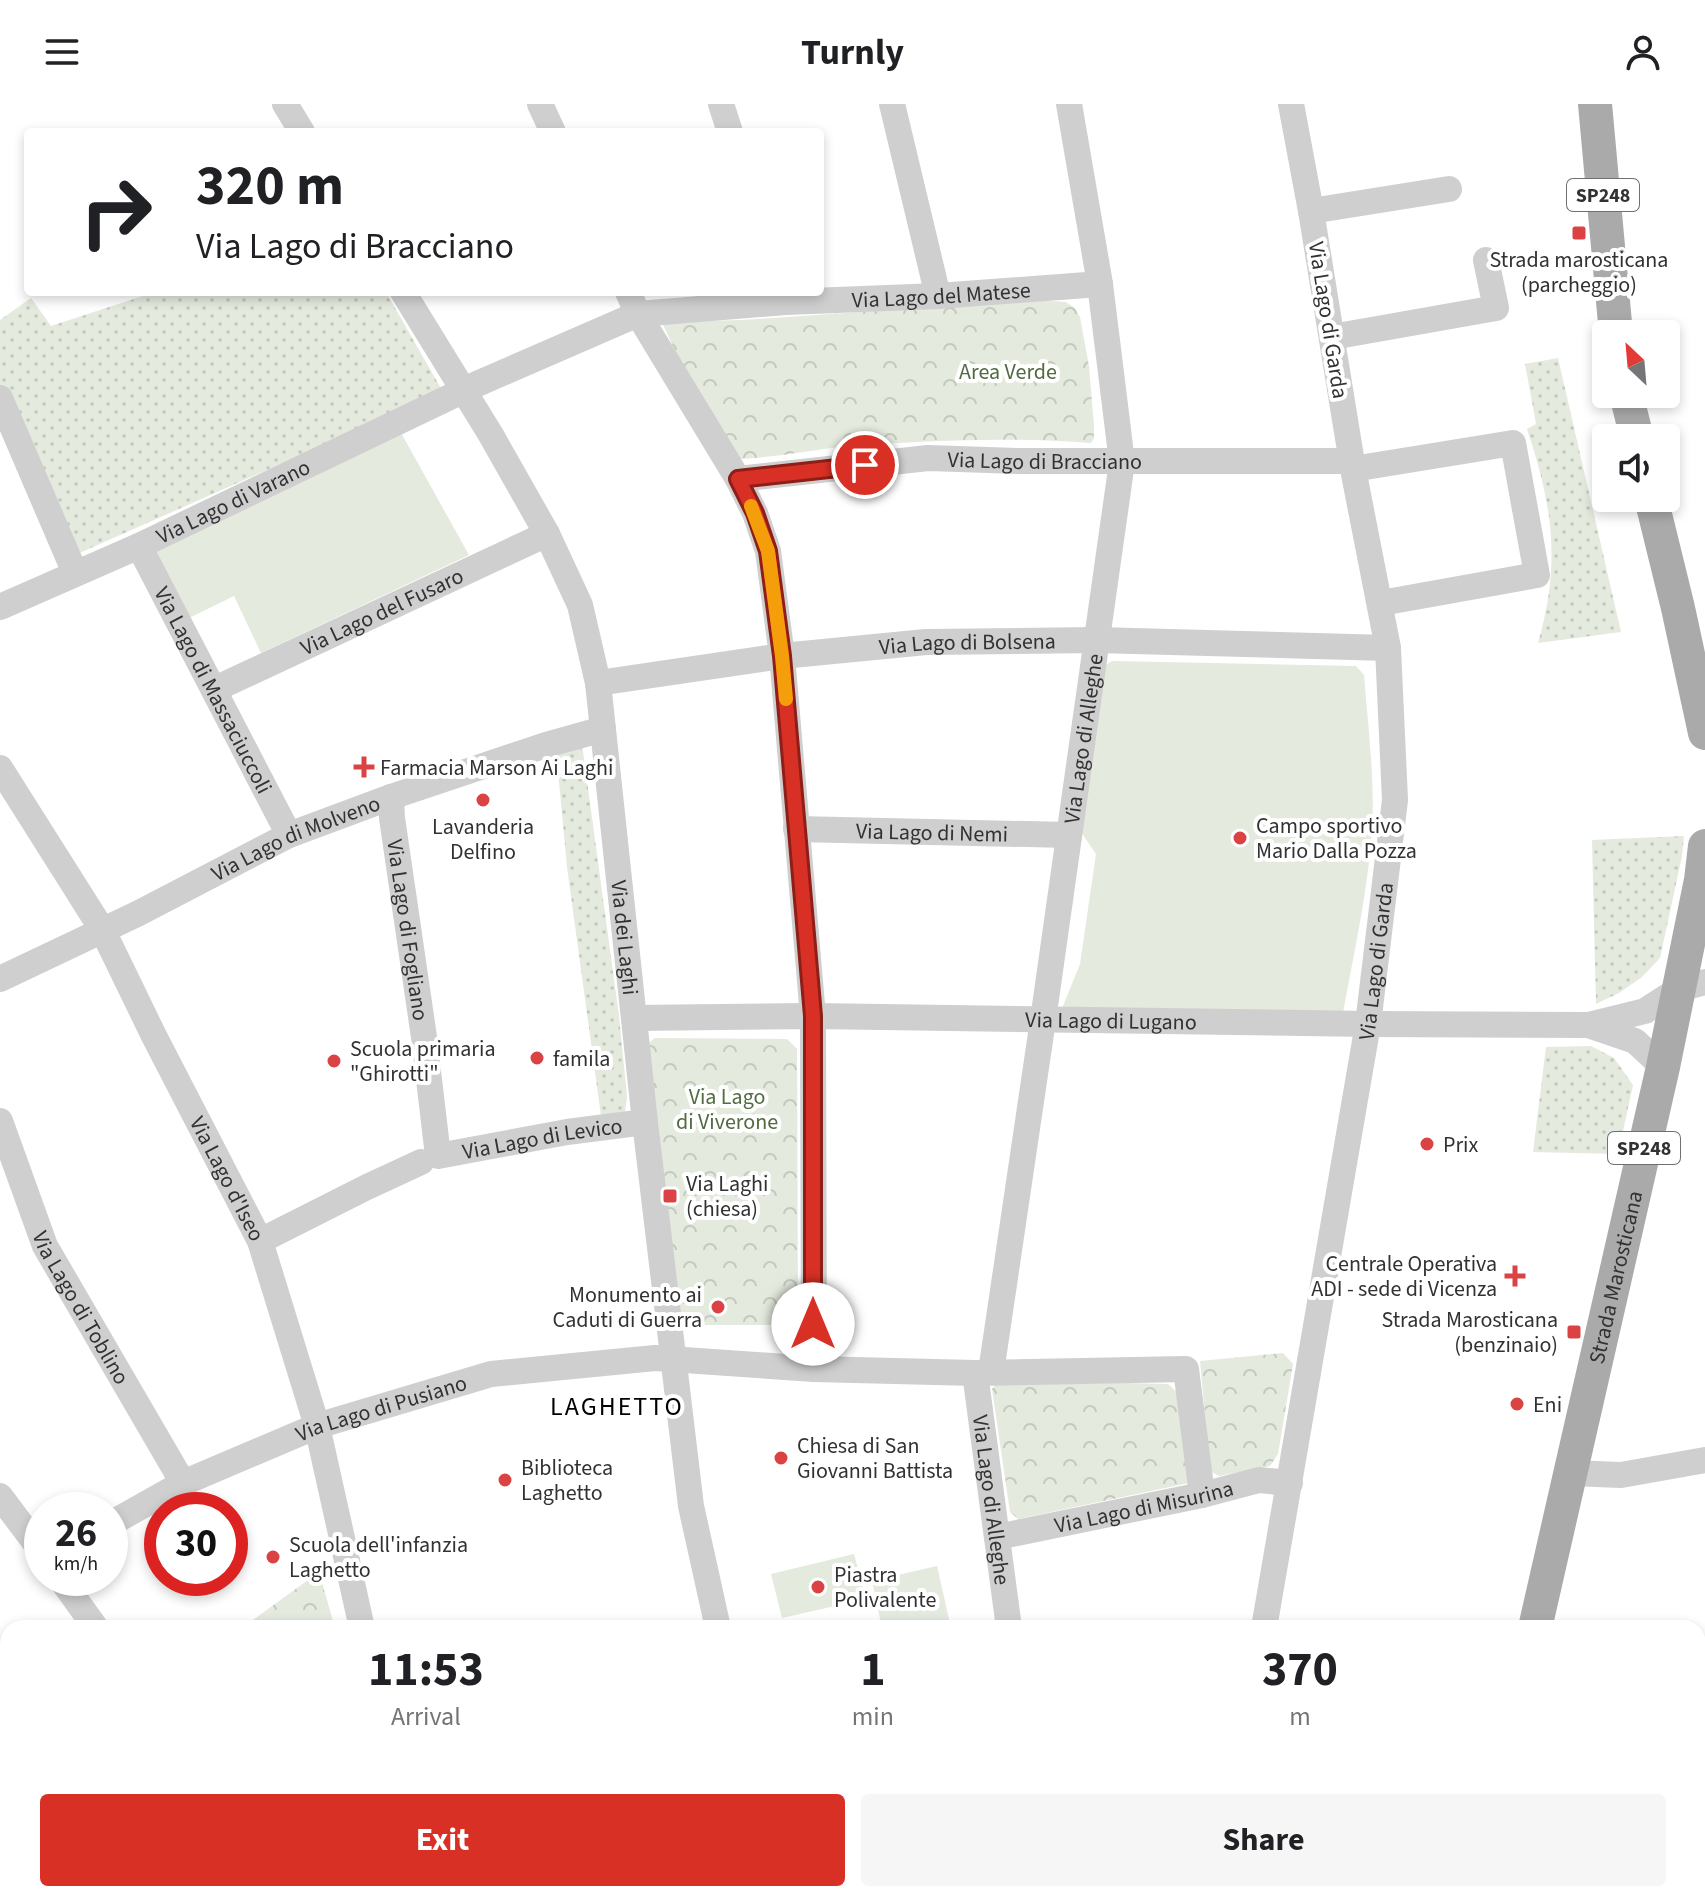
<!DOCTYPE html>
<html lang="en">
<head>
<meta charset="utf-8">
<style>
  body { margin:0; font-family:"Source Sans 3",sans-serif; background:#f6f6f6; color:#202124; height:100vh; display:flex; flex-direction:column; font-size:30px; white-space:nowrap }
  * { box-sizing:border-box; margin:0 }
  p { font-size:26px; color:#757577 }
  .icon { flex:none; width:44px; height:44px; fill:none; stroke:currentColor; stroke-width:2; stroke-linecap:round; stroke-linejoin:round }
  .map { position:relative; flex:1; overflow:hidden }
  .panel { position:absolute; left:0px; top:1516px; width:1706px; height:282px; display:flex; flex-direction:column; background:#fff; border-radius:24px 24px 0 0; box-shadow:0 4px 12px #0003 }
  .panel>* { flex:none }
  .top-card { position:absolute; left:24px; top:24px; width:800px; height:168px; border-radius:8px; box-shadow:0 4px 12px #0003; background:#fff; color:#202124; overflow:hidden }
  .needle { width:52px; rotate:334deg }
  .buttons { position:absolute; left:1592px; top:216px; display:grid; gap:16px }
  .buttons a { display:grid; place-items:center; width:88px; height:88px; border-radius:8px; background:#fff; box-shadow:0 4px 12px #0003; font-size:40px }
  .speed { position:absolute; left:24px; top:1388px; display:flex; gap:16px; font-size:40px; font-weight:700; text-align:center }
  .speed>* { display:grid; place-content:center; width:104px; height:104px; border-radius:50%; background:#fff; box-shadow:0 4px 12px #0003; line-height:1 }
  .speed small { font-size:20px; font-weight:400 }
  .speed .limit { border:12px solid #d22; background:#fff; color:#111 }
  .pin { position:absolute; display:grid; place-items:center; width:68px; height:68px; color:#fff; margin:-34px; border:4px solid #fff; border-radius:50%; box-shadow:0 2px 8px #0007 }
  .me { position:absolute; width:88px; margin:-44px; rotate:0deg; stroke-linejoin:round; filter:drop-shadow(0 0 6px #0008) }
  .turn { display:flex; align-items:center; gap:28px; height:168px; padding:0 40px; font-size:36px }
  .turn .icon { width:104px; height:104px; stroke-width:2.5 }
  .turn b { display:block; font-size:56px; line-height:68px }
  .eta { display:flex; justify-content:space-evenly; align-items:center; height:136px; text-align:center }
  .eta b { font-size:48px; font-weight:700; line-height:56px }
  .cta { display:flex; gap:16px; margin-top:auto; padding:16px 40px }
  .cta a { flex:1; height:92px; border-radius:8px; background:#d93025; color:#fff; font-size:32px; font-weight:700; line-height:92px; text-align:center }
  .cta a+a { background:#f6f6f6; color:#202124 }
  header { display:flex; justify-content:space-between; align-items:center; height:104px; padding:0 40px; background:#fff; font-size:36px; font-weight:700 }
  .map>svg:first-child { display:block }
</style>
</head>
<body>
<header><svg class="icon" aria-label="menu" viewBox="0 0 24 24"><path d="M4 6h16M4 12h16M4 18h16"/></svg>Turnly<svg class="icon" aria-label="person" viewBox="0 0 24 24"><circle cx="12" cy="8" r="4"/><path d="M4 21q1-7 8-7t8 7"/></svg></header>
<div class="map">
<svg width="1705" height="1797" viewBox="0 0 1705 1797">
  <defs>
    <pattern id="grass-dots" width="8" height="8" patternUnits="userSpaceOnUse" patternTransform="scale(2)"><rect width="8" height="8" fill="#e4eade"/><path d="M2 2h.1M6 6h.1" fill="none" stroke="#c4c9bf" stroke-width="1.8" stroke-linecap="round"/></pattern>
    <pattern id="forest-crowns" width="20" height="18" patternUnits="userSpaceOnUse" patternTransform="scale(2)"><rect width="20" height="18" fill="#e4eade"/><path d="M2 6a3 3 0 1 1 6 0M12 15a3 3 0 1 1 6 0" fill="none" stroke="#c4c9bf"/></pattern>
  </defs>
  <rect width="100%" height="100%" fill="#fff"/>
  <g fill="url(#grass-dots)">
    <polygon points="155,188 386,188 443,288 75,451 0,290 0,216 31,194 51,222"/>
    <path d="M 1558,254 L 1621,528 L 1538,539 C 1561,459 1553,403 1527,325 L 1536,320 L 1525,260 Z"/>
    <polygon points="582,640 619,912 627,992 625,1008 601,1012 567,763 556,646"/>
    <polygon points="1684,732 1682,752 1660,854 1642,873 1619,889 1596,900 1592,736"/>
    <polygon points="1591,942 1614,954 1633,981 1618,1050 1533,1048 1546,943"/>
  </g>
  <g fill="url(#forest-crowns)">
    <path d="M 1034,196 L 1066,198 L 1075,204 L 1080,213 L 1089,262 L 1094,322 L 1094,334 L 1091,339 C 1012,333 932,336 853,342 C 812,345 772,355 731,355 L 707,320 L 662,218 L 742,216 Z"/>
    <polygon points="655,934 787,935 797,945 798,1216 789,1221 688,1221 681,1217 649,939"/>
    <polygon points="1283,1249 1293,1260 1278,1350 1270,1362 1219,1372 1210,1367 1200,1257"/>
    <polygon points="999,1276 1168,1280 1181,1292 1189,1379 1018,1415 1010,1408 992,1285"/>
    <polygon points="319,1468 335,1524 242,1524"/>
    <polygon points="8,1734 8,1790 176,1790 180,1797 0,1797 0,1739"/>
  </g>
  <g fill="#e4eade">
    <polygon points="400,327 469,451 261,549 234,492 185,516 152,445"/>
    <path d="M 1112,557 L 1356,562 L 1364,571 C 1368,623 1375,674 1372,726 C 1368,787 1354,848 1343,909 L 1061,907 L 1080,860 L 1096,750 L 1079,725 L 1103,563 Z"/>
    <polygon points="854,1450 866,1495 782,1514 771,1470"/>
    <polygon points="937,1462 951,1524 882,1524 872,1477"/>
  </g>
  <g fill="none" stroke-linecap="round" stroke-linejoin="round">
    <g stroke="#cfcfcf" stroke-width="26">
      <polyline points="285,0 302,28"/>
      <polyline points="540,0 553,28"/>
      <polyline points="721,0 730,28"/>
      <polyline points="892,0 938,192"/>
      <polyline points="1311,107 1449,85"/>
      <path id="s1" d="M 403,188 L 491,331 L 547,430 L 580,501 L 598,579 L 645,1018 L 691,1402 L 718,1524"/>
      <polyline points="628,188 638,210 738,375 755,409 768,447 782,552 813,912 814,1265"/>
      <polyline points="1332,233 1496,204 1486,156"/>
      <polyline points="0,294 75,469"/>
      <polyline points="1353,365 1513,339 1537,471 1381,499"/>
      <path id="s2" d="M 738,375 L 928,354 L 1019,357 L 1352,357"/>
      <path id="s3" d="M 139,442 L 289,731"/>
      <path id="s4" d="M 0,503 L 139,442 L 477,280 L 638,210 L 786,198 L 938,192 L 1100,180"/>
      <path id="s5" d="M 598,579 L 782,552 L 926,538 L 1096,536 L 1388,544"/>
      <path id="s6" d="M 215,585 L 547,430"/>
      <path id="s7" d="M 0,664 L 103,827 L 154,932 L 260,1137 L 317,1322 L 362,1524"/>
      <path id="s8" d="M 391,693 L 392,714 L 424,933 L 438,1052 L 567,1028 L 645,1018"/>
      <path id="s9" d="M 796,725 L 1069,731"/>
      <path id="s10" d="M 0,875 L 137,810 L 289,731 L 391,693 L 546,641 L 603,625"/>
      <path id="s11" d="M 635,914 L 813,912 L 1368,920 L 1588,921 L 1645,907 L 1679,885 L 1705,878"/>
      <polyline points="1588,921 1635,937 1663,963"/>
      <path id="s12" d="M 0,1017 L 45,1142 L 183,1379"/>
      <polyline points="260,1137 367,1083 421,1058"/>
      <path id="s13" d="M 991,1268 L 1043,916 L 1122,358 L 1100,180 L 1069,0"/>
      <path id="s14" d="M 975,1269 L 1009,1524"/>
      <polyline points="1570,1369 1621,1371 1705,1356"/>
      <polyline points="0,1392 42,1448"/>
      <path id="s15" d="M 110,1420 L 183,1379 L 317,1322 L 491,1270 L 655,1254 L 814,1265 L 975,1269 L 1186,1265 L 1202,1391"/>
      <path id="s16" d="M 997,1433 L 1202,1391 L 1259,1376 L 1290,1379"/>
      <polyline points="60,1474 96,1524"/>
      <path id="s17" d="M 1264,1524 L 1368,920 L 1395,696 L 1388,544 L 1353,365 L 1311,107 L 1291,0"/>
      <polyline points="285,1790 290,1797"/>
      <polyline points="450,1790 458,1797"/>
      <polyline points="777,1790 779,1797"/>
      <polyline points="1266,1790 1269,1797"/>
      <polyline points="395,1797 405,1790"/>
      <polyline points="699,1797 729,1790"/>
      <polyline points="948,1797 966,1790"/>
    </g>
    <g stroke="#aaa" stroke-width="34">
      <polyline points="1595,0 1616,230"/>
      <polyline points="1626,290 1637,334"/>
      <polyline points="1651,394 1678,504 1705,629"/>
      <path id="s18" d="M 1535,1524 L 1663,963 L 1701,776 L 1705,742"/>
      <polyline points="1482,1797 1482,1790"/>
    </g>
  </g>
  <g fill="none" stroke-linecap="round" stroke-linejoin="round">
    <defs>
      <polyline id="route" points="813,1220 813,912 782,552 768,447 755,409 738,375 865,361"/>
    </defs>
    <use href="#route" stroke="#8d1f18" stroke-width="20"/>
    <use href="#route" stroke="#d93025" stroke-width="14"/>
    <polyline stroke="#f59e0b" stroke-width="14" points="751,402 768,447 782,552 786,595"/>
  </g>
  <g fill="#da4243" stroke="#fff" stroke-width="3">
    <rect x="1571" y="121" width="16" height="16" rx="4"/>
    <path d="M360 651h8v8h8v8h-8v8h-8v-8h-8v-8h8z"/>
    <circle cx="483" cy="696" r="8"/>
    <circle cx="1240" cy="734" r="8"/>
    <circle cx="537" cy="954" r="8"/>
    <circle cx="334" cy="957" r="8"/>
    <circle cx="1427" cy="1040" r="8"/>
    <rect x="662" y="1084" width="16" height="16" rx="4"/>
    <path d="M1511 1160h8v8h8v8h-8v8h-8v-8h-8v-8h8z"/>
    <circle cx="718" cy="1203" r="8"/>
    <rect x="1566" y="1220" width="16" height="16" rx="4"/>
    <circle cx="1517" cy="1300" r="8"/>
    <circle cx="781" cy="1354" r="8"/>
    <circle cx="505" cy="1376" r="8"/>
    <circle cx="273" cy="1453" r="8"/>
    <circle cx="818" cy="1483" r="8"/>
  </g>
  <g text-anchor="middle" stroke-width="8" stroke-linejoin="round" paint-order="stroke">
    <g fill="#fff" stroke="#707070" stroke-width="2">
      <rect x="1567" y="75" width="72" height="32" rx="6"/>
      <rect x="1608" y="1028" width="72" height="32" rx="6"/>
    </g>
    <g font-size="20" font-weight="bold" fill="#323232">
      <text x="1603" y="98">SP248</text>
      <text x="1644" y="1051">SP248</text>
    </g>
    <g font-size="22" fill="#323232" stroke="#fff" text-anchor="start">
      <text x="1579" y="163" text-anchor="middle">Strada marosticana<tspan x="1579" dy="25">(parcheggio)</tspan></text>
      <text x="380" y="671">Farmacia Marson Ai Laghi</text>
      <text x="1256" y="729">Campo sportivo<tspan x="1256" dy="25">Mario Dalla Pozza</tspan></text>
      <text x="483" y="730" text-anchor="middle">Lavanderia<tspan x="483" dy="25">Delfino</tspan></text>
      <text x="350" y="952">Scuola primaria<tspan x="350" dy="25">"Ghirotti"</tspan></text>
      <text x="553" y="962">famila</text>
      <text x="1443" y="1048">Prix</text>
      <text x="686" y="1087">Via Laghi<tspan x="686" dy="25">(chiesa)</tspan></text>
      <text x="1497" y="1167" text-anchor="end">Centrale Operativa<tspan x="1497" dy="25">ADI - sede di Vicenza</tspan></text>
      <text x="702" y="1198" text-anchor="end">Monumento ai<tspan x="702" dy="25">Caduti di Guerra</tspan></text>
      <text x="1558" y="1223" text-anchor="end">Strada Marosticana<tspan x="1558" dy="25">(benzinaio)</tspan></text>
      <text x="1533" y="1308">Eni</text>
      <text x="797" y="1349">Chiesa di San<tspan x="797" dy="25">Giovanni Battista</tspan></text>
      <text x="521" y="1371">Biblioteca<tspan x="521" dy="25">Laghetto</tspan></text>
      <text x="289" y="1448">Scuola dell'infanzia<tspan x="289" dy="25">Laghetto</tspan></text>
      <text x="834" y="1478">Piastra<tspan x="834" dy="25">Polivalente</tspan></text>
    </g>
    <g font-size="22" fill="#323232" stroke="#fff">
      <text dy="8" stroke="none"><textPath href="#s4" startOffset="1006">Via Lago del Matese</textPath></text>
      <text transform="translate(1329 216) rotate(81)" y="8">Via Lago di Garda</text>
      <text dy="8" stroke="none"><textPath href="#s2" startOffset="308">Via Lago di Bracciano</textPath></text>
      <text dy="8" stroke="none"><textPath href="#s4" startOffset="256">Via Lago di Varano</textPath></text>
      <text dy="8" stroke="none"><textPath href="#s6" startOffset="184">Via Lago del Fusaro</textPath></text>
      <text dy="8" stroke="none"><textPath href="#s5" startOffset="372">Via Lago di Bolsena</textPath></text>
      <text dy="8" stroke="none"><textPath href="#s3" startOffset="162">Via Lago di Massaciuccoli</textPath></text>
      <text dy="8" stroke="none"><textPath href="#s13" startOffset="640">Via Lago di Alleghe</textPath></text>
      <text dy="8" stroke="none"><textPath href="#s9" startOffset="136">Via Lago di Nemi</textPath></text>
      <text dy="8" stroke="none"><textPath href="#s10" startOffset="328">Via Lago di Molveno</textPath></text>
      <text dy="8" stroke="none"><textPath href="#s8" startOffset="134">Via Lago di Fogliano</textPath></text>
      <text dy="8" stroke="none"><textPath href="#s1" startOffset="696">Via dei Laghi</textPath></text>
      <text dy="8" stroke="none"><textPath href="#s17" startOffset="676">Via Lago di Garda</textPath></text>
      <text dy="8" stroke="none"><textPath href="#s11" startOffset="476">Via Lago di Lugano</textPath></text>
      <text dy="8" stroke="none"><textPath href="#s8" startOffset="468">Via Lago di Levico</textPath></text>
      <text dy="8" stroke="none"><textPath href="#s7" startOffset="470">Via Lago d'Iseo</textPath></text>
      <text dy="8" stroke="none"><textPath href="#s18" startOffset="360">Strada Marosticana</textPath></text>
      <text dy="8" stroke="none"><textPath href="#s12" startOffset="204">Via Lago di Toblino</textPath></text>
      <text dy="8" stroke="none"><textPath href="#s15" startOffset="296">Via Lago di Pusiano</textPath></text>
      <text dy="8" stroke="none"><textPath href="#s14" startOffset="128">Via Lago di Alleghe</textPath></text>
      <text dy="8" stroke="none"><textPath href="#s16" startOffset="150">Via Lago di Misurina</textPath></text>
    </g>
    <g font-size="22" fill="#526b41" stroke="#fff">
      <text x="1008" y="275">Area Verde</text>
      <text x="727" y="1000">Via Lago<tspan x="727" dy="25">di Viverone</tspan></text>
    </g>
    <g font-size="26" letter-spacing="2" fill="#000" stroke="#fff">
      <text x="617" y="1311">LAGHETTO</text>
    </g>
  </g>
</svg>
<div class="buttons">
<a><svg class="needle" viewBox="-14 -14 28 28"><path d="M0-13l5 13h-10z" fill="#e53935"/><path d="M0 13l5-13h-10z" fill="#757577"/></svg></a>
<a><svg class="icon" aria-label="sound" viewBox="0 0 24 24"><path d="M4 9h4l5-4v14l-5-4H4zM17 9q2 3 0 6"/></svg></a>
</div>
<div class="speed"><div>26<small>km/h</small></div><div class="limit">30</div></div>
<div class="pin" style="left:865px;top:361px;background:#d93025"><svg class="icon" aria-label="arrive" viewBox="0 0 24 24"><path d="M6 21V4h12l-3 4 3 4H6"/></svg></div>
<svg class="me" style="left:813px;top:1220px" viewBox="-20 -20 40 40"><circle r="19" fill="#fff"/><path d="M0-13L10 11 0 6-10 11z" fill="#d93025"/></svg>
<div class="top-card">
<div class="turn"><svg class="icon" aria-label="right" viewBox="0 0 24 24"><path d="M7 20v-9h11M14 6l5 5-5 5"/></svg><div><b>320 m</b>Via Lago di Bracciano</div></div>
</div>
<section class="panel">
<div class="eta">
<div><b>11:53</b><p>Arrival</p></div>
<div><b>1</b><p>min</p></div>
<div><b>370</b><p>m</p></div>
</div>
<div class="cta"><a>Exit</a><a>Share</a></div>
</section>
</div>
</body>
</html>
